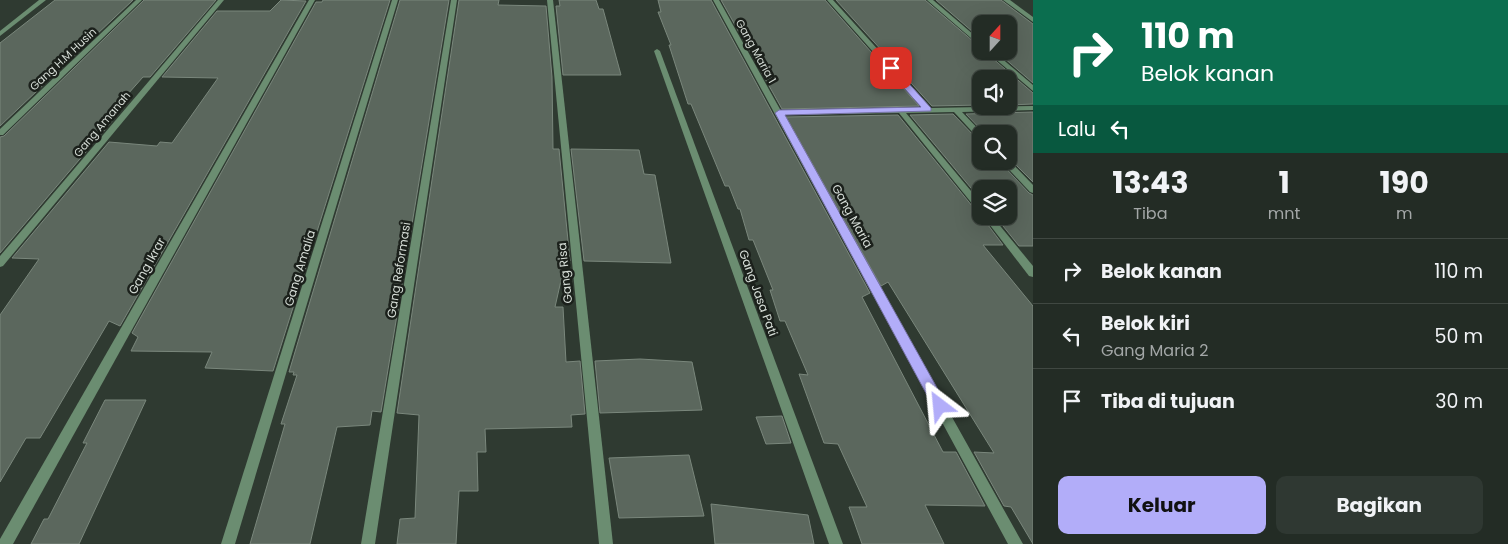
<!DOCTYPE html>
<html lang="id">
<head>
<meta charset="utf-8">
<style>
  body { margin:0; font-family:Poppins,sans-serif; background:#2f3832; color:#f1f3f6; height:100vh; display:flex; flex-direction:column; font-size:19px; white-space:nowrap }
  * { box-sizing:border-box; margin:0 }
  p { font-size:16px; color:#a3a7a7 }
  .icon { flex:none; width:28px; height:28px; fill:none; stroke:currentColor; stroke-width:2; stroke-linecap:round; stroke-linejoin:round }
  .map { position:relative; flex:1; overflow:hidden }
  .drawer { display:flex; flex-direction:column; background:#232c25; width:475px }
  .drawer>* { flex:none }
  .hud { background:#0b6e4f; color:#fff; overflow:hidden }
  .needle { width:32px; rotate:21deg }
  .tools { position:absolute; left:972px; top:15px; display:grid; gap:10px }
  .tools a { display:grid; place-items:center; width:45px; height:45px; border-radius:10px; background:#232c25; box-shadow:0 5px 20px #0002,0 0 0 1px #404842; font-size:25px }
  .pin { position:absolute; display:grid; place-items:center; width:42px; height:42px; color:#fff; margin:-21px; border-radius:10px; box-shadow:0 2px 8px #0006 }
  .me { position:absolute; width:55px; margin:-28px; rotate:331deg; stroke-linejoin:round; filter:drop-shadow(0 0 4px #0008) }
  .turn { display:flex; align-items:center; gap:18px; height:105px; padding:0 25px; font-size:22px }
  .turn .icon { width:65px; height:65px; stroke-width:2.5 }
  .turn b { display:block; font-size:35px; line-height:42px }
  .then { display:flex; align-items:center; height:48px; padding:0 25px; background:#0003; gap:10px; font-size:19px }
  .eta { display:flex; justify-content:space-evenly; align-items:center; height:85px; text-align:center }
  .eta b { font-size:30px; font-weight:700; line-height:35px }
  .cta { display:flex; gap:10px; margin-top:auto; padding:10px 25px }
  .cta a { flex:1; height:58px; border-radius:10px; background:#b2adf9; color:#111; font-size:20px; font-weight:700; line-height:58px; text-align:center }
  .cta a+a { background:#2f3832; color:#f1f3f6 }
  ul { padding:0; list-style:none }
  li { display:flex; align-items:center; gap:15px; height:65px; padding:0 25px; border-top:1px solid #404842 }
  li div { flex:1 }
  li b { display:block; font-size:19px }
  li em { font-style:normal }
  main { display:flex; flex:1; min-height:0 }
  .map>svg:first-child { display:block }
</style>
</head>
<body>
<main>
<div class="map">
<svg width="1033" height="544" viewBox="0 0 1033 544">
  <rect width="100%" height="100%" fill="#2f3a31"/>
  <g fill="#5b675d" stroke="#7a877c">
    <polygon points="55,0 133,0 0,126 0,43"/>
    <polygon points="144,0 216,0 150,77 143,77 105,120 113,120 0,253 0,137 4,136"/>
    <polygon points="281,0 306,1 120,326 109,321 40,438 26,438 0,482 0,315 39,259 12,258 109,142 157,146 160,142 172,143 218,78 162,77 217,11 270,11"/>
    <polygon points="323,0 390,0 273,371 205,368 212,352 131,351 138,337 132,333 316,2 322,2"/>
    <polygon points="400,0 449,0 381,412 372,411 370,425 337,427 310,544 250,544 285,424 281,424 297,375 293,375 294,372 289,372"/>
    <polygon points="459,0 499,0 498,5 546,6 552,77 553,149 559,149 570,261 562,261 562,276 555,307 563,307 566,362 580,361 585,414 571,415 572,427 485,429 486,452 477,452 478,491 459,491 456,544 397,544 400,519 415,518 419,415 397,413"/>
    <polygon points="559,0 596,0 599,9 603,9 621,75 563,75 556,6 560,6"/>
    <polygon points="658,0 711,0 870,293 862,297 943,452 956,452 985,506 925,505 944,544 862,544 849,507 867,507 838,444 824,443 799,374 808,375 785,321 780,321 770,290 773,290 753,240 749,240 740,209 738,209 729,186 725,186 691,104 688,104 669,45 671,45 658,12 661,12"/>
    <polygon points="721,0 825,0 919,106 782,109"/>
    <polygon points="836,0 925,0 981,48 981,51 984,51 1033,93 1033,104 1009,105 1009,79 981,79 981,105 932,106"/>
    <polygon points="936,0 1001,0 1033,24 1033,83 996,51 1009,51 1009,24 981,24 981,39"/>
    <polygon points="1033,112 1033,182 1009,158 1009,134 985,134 966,114"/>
    <polygon points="953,114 977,139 981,140 981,161 999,161 1029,193 1033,195 1033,246 1019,246 995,216 1009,216 1009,189 981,189 981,200 910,115"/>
    <polygon points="898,115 977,212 981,214 982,217 1003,245 983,245 1033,306 1033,544 1011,507 1004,506 974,452 994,453 888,282 881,286 786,117"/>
    <polygon points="571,149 639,150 644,174 655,175 671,263 584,261"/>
    <polygon points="640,359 692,362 702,410 600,413 595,361"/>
    <polygon points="105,400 146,400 79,544 31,544 44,519 48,519 87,443 83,443"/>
    <polygon points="782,416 791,443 766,444 756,417"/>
    <polygon points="689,455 704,516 619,518 609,458"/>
    <polygon points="711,504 808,515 814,544 715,544"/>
  </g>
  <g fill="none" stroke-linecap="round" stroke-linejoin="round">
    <g fill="#6b8d71" fill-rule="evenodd">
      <polygon points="39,0 46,0 0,36 0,31"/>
      <polygon points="136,0 142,0 3,135 0,135 0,129"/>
      <polygon points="218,0 224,0 3,266 0,267 0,256"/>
      <polygon points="309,0 315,0 13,544 0,544 0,539"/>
      <polygon points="392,0 398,0 235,544 221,544"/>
      <polygon points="451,0 457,0 375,544 361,544"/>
      <polygon points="547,0 553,0 613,544 599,544"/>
      <polygon points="713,0 719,0 781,111 923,108 827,0 833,0 931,108 1033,106 1033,110 962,112 983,134 981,134 981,138 978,138 954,112 906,113 981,203 981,212 978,211 899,113 783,115 1023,544 1008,544"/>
      <polygon points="927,0 933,0 981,41 981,46 979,45"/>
      <polygon points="1003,0 1010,0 1033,17 1033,22"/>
      <polygon points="657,49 660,51 843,544 829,544 654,51"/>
      <polygon points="986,51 993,51 1033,85 1033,91"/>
      <polygon points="1009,160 1033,185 1033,193 1030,192 1001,161"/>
      <polygon points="983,216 992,216 1033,266 1033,277 1029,276"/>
    </g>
  </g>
  <polygon fill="#b2adf9" stroke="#7470a2" points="888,67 894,67 931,108 931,111 785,115 945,402 947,406 945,410 940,412 935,410 775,113 779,110 921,107 888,70"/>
  <g text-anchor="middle" stroke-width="5" stroke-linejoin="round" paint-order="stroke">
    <g font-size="11" fill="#d6ddd7" stroke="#1b201b">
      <text transform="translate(756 51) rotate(61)" y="4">Gang Maria 1</text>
      <text transform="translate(63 59) rotate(-43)" y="4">Gang H.M Husin</text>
      <text transform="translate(102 124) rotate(-50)" y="4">Gang Amanah</text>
    </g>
    <g font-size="12" fill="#d6ddd7" stroke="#1b201b">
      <text transform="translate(852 216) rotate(61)" y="4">Gang Maria</text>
      <text transform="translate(147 266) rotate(-61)" y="4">Gang Ikrar</text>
      <text transform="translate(300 268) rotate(-73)" y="4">Gang Amalia</text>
      <text transform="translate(399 270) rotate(-81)" y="4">Gang Reformasi</text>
      <text transform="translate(565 273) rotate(-96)" y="4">Gang Risa</text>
      <text transform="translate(758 293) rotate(70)" y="4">Gang Jasa Pati</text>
    </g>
  </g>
</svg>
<div class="tools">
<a><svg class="needle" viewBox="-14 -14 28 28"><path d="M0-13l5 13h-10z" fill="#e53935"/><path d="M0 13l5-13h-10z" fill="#a3a7a7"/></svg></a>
<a><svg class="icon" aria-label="sound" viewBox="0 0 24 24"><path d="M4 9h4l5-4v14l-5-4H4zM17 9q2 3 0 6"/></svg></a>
<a><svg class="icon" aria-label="search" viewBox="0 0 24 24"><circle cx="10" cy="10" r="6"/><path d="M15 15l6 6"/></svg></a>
<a><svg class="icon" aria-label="layers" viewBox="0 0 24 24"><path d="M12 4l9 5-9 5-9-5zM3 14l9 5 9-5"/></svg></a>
</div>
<div class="pin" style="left:891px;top:68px;background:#d93025"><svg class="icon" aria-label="arrive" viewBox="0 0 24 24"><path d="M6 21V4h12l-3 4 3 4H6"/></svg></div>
<svg class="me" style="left:940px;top:406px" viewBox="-20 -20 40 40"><path d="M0-17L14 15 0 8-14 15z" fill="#b2adf9" stroke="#fff" stroke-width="4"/></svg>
</div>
<section class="drawer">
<div class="hud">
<div class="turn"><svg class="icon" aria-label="right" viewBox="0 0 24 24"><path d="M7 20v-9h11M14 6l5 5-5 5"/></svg><div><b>110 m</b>Belok kanan</div></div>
<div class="then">Lalu<svg class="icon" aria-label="left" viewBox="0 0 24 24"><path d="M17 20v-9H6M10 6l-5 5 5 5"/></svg></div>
</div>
<div class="eta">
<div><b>13:43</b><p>Tiba</p></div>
<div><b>1</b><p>mnt</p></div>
<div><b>190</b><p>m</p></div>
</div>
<ul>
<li><svg class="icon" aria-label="right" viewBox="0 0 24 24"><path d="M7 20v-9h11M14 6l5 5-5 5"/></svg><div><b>Belok kanan</b></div><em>110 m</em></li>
<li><svg class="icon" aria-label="left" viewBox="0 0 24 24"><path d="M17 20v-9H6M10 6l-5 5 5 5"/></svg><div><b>Belok kiri</b><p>Gang Maria 2</p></div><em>50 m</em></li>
<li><svg class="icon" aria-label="arrive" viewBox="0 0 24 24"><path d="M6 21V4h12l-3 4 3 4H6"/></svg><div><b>Tiba di tujuan</b></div><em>30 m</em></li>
</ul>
<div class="cta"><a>Keluar</a><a>Bagikan</a></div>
</section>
</main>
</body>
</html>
